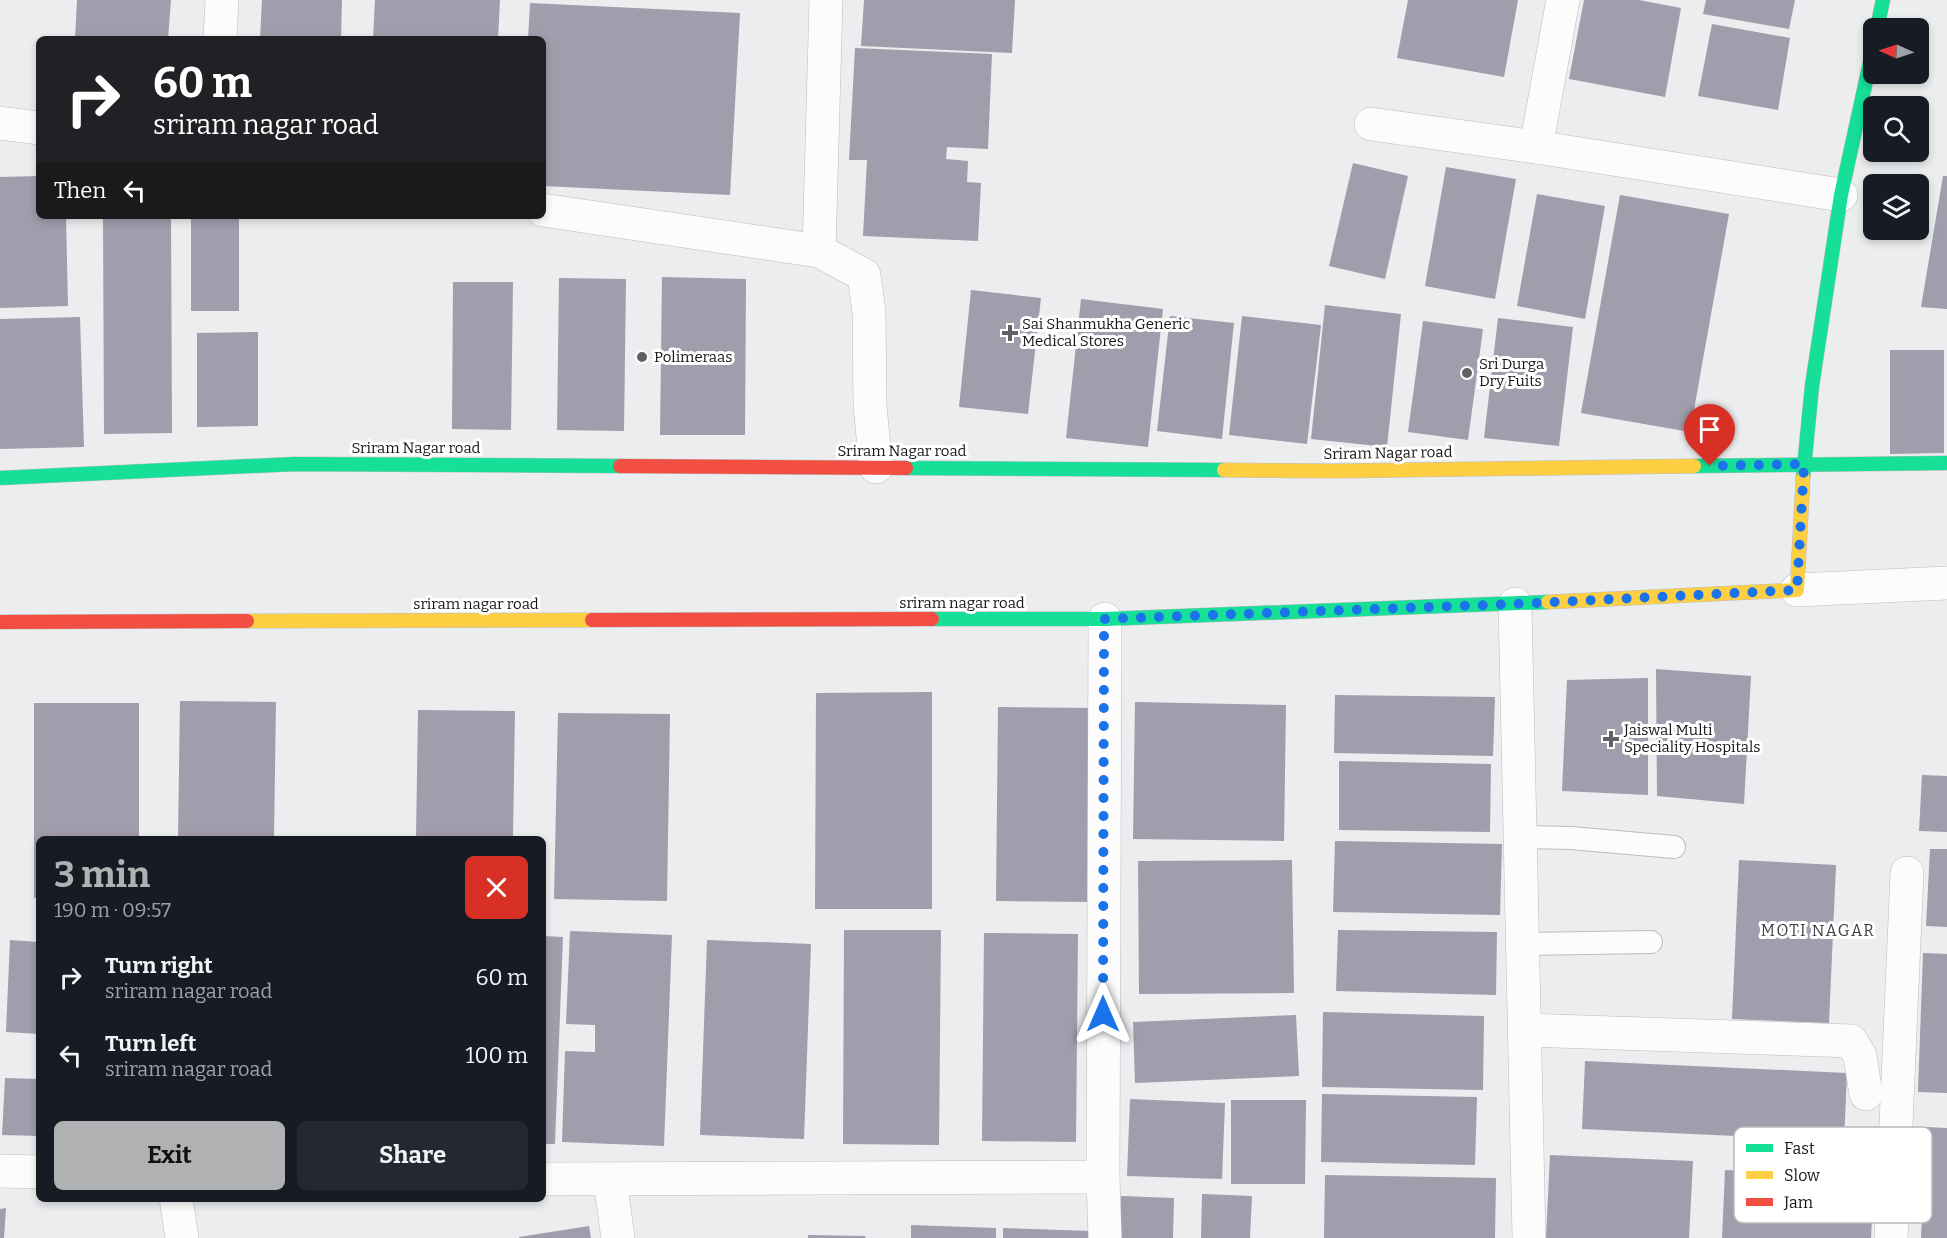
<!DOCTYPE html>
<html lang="en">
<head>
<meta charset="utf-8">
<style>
  body { margin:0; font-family:Bitter,serif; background:#242831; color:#f1f3f6; height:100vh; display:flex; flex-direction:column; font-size:22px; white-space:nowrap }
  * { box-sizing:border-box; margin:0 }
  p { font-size:20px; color:#9ea1a6 }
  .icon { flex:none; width:33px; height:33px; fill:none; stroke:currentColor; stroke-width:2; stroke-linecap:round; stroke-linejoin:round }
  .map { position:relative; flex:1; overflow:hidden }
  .drawer { position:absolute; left:36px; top:836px; width:510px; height:366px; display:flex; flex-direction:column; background:#171b24; border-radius:9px; box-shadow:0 3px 9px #0003 }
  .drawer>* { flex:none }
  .guide { position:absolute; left:36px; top:36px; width:510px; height:183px; border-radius:9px; box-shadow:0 3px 9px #0003; background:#202124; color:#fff; overflow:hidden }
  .needle { width:39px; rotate:273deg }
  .buttons { position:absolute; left:1863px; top:18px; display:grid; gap:12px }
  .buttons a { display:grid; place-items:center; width:66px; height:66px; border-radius:9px; background:#171b24; box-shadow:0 3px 9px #0003; font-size:30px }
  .pin { position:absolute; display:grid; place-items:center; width:51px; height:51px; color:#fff; margin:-62px -26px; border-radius:50% 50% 50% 0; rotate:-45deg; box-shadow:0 0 6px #0007 }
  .pin .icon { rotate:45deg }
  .me { position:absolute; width:66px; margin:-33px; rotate:0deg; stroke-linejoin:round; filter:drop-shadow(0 0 4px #0008) }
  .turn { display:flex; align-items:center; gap:21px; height:126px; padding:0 18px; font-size:27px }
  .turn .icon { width:78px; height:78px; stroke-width:2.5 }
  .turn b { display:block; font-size:42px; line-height:51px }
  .then { display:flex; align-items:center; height:57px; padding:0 18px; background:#0003; gap:12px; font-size:22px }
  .round { display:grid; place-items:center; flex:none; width:63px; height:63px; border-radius:9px; background:#242831 }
  .headline { display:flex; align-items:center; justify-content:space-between; height:102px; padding:0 18px }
  h1 { font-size:36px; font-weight:700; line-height:45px; color:#afb1b3 }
  .button { display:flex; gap:12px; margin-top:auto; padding:12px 18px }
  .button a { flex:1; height:69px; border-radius:9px; background:#afb1b3; color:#111; font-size:24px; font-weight:700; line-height:69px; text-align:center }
  .button a+a { background:#242831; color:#f1f3f6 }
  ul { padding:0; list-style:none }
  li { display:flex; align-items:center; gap:18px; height:78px; padding:0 18px }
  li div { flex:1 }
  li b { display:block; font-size:22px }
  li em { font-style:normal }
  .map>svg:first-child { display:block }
</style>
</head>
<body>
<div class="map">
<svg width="1947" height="1238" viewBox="0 0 1947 1238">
  <rect width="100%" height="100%" fill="#ebedef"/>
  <g fill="#a19dac">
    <polygon points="77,0 171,0 168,39 75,39"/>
    <polygon points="262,0 342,0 341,39 260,39"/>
    <polygon points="375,0 500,0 498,39 373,39"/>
    <polygon points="864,0 1015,0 1012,53 861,46"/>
    <polygon points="1408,0 1518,0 1504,77 1397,58"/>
    <polygon points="1584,0 1639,0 1681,8 1665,97 1569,79"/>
    <polygon points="1706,0 1795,0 1789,29 1703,14"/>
    <polygon points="530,3 740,13 730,195 543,186 543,39 528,39"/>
    <polygon points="1712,24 1790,38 1778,110 1698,96"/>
    <polygon points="855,48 992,54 988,149 947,147 946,159 968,161 967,182 981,183 978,241 863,236 867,160 849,160"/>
    <polygon points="1353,163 1408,176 1385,279 1329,266"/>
    <polygon points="1446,167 1516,179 1495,299 1425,286"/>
    <polygon points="39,176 39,216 66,216 68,306 0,308 0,177"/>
    <polygon points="1943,176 1947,176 1947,309 1921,307"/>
    <polygon points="1537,194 1605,206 1585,319 1517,306"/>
    <polygon points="1620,195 1729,214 1690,432 1581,413"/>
    <polygon points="103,216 171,216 172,433 104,434"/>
    <rect x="191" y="216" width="48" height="95"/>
    <polygon points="662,277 746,279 745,435 660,435"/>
    <polygon points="559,278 626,279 624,431 557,430"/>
    <polygon points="453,282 513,282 511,430 452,429"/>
    <polygon points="971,290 1041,298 1028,414 959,407"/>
    <polygon points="1081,299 1163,309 1148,447 1066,438"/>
    <polygon points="1325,305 1401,314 1387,447 1311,439"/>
    <polygon points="1170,316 1234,323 1222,439 1157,431"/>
    <polygon points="1242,316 1321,325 1307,444 1229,435"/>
    <polygon points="80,317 84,447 0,449 0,319"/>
    <polygon points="1498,318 1573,327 1559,446 1484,438"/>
    <polygon points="1423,321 1483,329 1468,440 1408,432"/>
    <polygon points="258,332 258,426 197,427 197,333"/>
    <polygon points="1890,350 1944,350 1944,453 1890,454"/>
    <polygon points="1656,669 1751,676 1744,804 1657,796"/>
    <polygon points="1648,678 1648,795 1562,791 1567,680"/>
    <polygon points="932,692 932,909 815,909 816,693"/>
    <polygon points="1335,695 1495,697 1493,756 1334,753"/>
    <polygon points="180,701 276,702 274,838 178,838"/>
    <polygon points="1135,702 1286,705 1284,841 1133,839"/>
    <polygon points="34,703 139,703 139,838 39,838 39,898 34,898"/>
    <polygon points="998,707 1095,708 1093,902 996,901"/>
    <polygon points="418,710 515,711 513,838 416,838"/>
    <polygon points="558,713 670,714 667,901 554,899"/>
    <polygon points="1339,761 1491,764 1490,832 1339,830"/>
    <polygon points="1922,775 1947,776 1947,832 1919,831"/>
    <polygon points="1335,841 1502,844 1500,915 1333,912"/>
    <polygon points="1930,849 1947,849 1947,927 1926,926"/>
    <polygon points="1292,860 1294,993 1139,994 1138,861"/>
    <polygon points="1739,860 1836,865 1829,1023 1732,1019"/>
    <polygon points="844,930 941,930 939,1145 843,1144"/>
    <polygon points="1338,930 1497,932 1496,995 1336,991"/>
    <polygon points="570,931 672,935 664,1146 562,1142 565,1051 595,1052 595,1025 566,1024"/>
    <polygon points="984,933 1078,934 1076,1142 982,1141"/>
    <polygon points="543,936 563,937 555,1144 543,1144"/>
    <polygon points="10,940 39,942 39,1034 6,1032"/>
    <polygon points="707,940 811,944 804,1139 700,1135"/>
    <polygon points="1923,953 1947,954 1947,1093 1918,1092"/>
    <polygon points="1323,1012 1484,1016 1483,1090 1322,1087"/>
    <polygon points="1296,1015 1299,1076 1135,1083 1133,1022"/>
    <polygon points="1585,1061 1847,1073 1844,1141 1582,1129"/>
    <polygon points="5,1078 39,1079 39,1136 2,1135"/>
    <polygon points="1322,1094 1477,1097 1475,1165 1321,1162"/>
    <polygon points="1130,1099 1225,1103 1222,1179 1127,1176"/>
    <polygon points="1231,1100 1306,1100 1305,1184 1231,1184"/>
    <polygon points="1926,1127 1947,1128 1947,1238 1921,1238"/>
    <polygon points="1550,1155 1693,1161 1689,1238 1546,1238"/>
    <polygon points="1725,1170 1874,1177 1871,1238 1722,1238"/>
    <polygon points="1325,1175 1496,1178 1495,1238 1324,1238"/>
    <polygon points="1202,1194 1252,1196 1250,1238 1201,1238"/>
    <polygon points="1121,1196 1174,1198 1173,1238 1120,1238"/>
    <polygon points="6,1208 4,1238 0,1238 0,1209"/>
    <polygon points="911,1225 996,1228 996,1238 911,1238"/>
    <polygon points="589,1226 591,1238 519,1238 519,1237"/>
    <polygon points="1003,1228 1092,1231 1092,1238 1003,1238"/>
    <polygon points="808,1235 866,1236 865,1238 808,1238"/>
  </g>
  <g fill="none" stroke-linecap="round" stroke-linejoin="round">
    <defs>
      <g id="lane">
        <polyline points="1521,837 1571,838 1674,847"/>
        <polyline points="1523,944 1651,942"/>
      </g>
      <g id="street">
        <polyline points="220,39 222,0"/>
        <polyline points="0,123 39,128"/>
        <polyline points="1371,124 1536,147 1841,195"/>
        <polyline points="1536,147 1563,0"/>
        <polyline points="543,210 819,251 826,0"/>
        <polyline points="819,251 864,275 869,312 870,406 876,467"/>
        <polyline points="1797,590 1947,583"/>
        <polyline points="1515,604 1529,1238"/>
        <polyline points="1105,619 1103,1177 1105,1238"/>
        <polyline points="1525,1030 1851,1041 1860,1056 1866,1094"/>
        <polyline points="0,1171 39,1172"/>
        <polyline points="543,1179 1103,1177"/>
        <polyline points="610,1180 618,1238"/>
        <polyline points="176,1198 182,1238"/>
        <polyline points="1891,1238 1907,873"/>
      </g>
      <g id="fast">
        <polyline points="1877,28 1883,0"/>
        <polyline points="1694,466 1947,463"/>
        <polyline points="906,468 1224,470"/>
        <polyline points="0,478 295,464 620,466"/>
        <polyline points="1803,478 1812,386 1841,195 1874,44"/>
        <polyline points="932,619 1105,619 1548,602"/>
      </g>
      <g id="slow">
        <polyline points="1224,470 1336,471 1694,466"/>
        <polyline points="1548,602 1797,590 1803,478"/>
        <polyline points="247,621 592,620"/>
      </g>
      <g id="jam">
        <polyline points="620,466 906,468"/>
        <polyline points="592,620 932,619"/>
        <polyline points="0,622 247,621"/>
      </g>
    </defs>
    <use href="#lane" stroke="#babcbd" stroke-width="24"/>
    <use href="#street" stroke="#babcbd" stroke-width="34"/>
    <use href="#fast" stroke="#babcbd" stroke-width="15"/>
    <use href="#slow" stroke="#babcbd" stroke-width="15"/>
    <use href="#jam" stroke="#babcbd" stroke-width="15"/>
    <use href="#lane" stroke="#fcfcfd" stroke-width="22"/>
    <use href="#street" stroke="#fcfcfd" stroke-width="33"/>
    <use href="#fast" stroke="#16e098" stroke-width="14"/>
    <use href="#slow" stroke="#ffcf43" stroke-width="14"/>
    <use href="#jam" stroke="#f24e42" stroke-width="14"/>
  </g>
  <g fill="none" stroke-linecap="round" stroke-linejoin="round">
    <polyline stroke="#1a73e8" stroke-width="10" stroke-dasharray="0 18" points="1103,1014 1104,619 1515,604 1797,590 1804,464 1710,466"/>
  </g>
  <g fill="#5f6162" stroke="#fff" stroke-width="2">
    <path d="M1007 324h6v6h6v6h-6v6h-6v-6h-6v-6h6z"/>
    <circle cx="642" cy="357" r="6"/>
    <circle cx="1467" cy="373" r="6"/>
    <path d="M1608 730h6v6h6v6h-6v6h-6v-6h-6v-6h6z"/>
  </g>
  <g text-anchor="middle" stroke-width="6" stroke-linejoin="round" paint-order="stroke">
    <g font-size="15" fill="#141516" stroke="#fff" text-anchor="start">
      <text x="1022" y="329">Sai Shanmukha Generic<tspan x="1022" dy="17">Medical Stores</tspan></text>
      <text x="654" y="362">Polimeraas</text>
      <text x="1479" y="369">Sri Durga<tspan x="1479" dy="17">Dry Fuits</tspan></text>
      <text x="1624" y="735">Jaiswal Multi<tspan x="1624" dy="17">Speciality Hospitals</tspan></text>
    </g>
    <g font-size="15" fill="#141516" stroke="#fff">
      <text x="416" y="453">Sriram Nagar road</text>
      <text x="902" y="456">Sriram Nagar road</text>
      <text transform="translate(1388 453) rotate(-1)" y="5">Sriram Nagar road</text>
      <text x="962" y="608">sriram nagar road</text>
      <text x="476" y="609">sriram nagar road</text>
    </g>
    <g font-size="16" letter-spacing="1.5" fill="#3d4042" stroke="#fff">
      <text x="1818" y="936">MOTI NAGAR</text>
    </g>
  </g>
  <rect x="1734" y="1127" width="198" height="96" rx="9" fill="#fff" stroke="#b8b9b9" stroke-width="1.5"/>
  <rect x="1746" y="1144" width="27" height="8" fill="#16e098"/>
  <rect x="1746" y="1171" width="27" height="8" fill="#ffcf43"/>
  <rect x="1746" y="1198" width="27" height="8" fill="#f24e42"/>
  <g font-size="16" fill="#141516">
    <text x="1784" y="1154">Fast</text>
    <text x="1784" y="1181">Slow</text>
    <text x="1784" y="1208">Jam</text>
  </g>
</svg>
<div class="buttons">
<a><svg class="needle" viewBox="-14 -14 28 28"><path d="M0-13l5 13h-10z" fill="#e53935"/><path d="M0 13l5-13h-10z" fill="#9ea1a6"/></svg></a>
<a><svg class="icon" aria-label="search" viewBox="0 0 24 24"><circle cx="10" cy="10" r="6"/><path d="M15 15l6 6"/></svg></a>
<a><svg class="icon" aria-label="layers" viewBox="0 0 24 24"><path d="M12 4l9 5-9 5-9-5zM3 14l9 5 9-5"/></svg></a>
</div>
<div class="pin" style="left:1710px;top:466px;background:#d93025"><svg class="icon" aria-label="arrive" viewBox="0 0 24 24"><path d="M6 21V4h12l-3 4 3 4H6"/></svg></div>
<svg class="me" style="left:1103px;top:1014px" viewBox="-20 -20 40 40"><path d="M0-17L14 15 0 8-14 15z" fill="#1a73e8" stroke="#fff" stroke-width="4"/></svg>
<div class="guide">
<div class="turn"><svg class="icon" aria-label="right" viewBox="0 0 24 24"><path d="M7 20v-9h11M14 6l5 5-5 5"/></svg><div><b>60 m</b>sriram nagar road</div></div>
<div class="then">Then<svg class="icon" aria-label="left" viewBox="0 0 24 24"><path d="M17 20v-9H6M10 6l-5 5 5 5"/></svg></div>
</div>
<section class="drawer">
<div class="headline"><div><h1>3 min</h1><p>190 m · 09:57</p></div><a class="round" style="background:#d93025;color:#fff"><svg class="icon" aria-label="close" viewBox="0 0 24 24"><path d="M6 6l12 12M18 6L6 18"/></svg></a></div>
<ul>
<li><svg class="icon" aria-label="right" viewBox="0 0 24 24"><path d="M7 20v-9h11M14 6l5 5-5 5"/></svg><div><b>Turn right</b><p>sriram nagar road</p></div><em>60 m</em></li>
<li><svg class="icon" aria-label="left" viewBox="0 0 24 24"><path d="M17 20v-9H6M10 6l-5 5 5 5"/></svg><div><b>Turn left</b><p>sriram nagar road</p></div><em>100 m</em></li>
</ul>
<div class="button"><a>Exit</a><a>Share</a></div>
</section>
</div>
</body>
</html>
